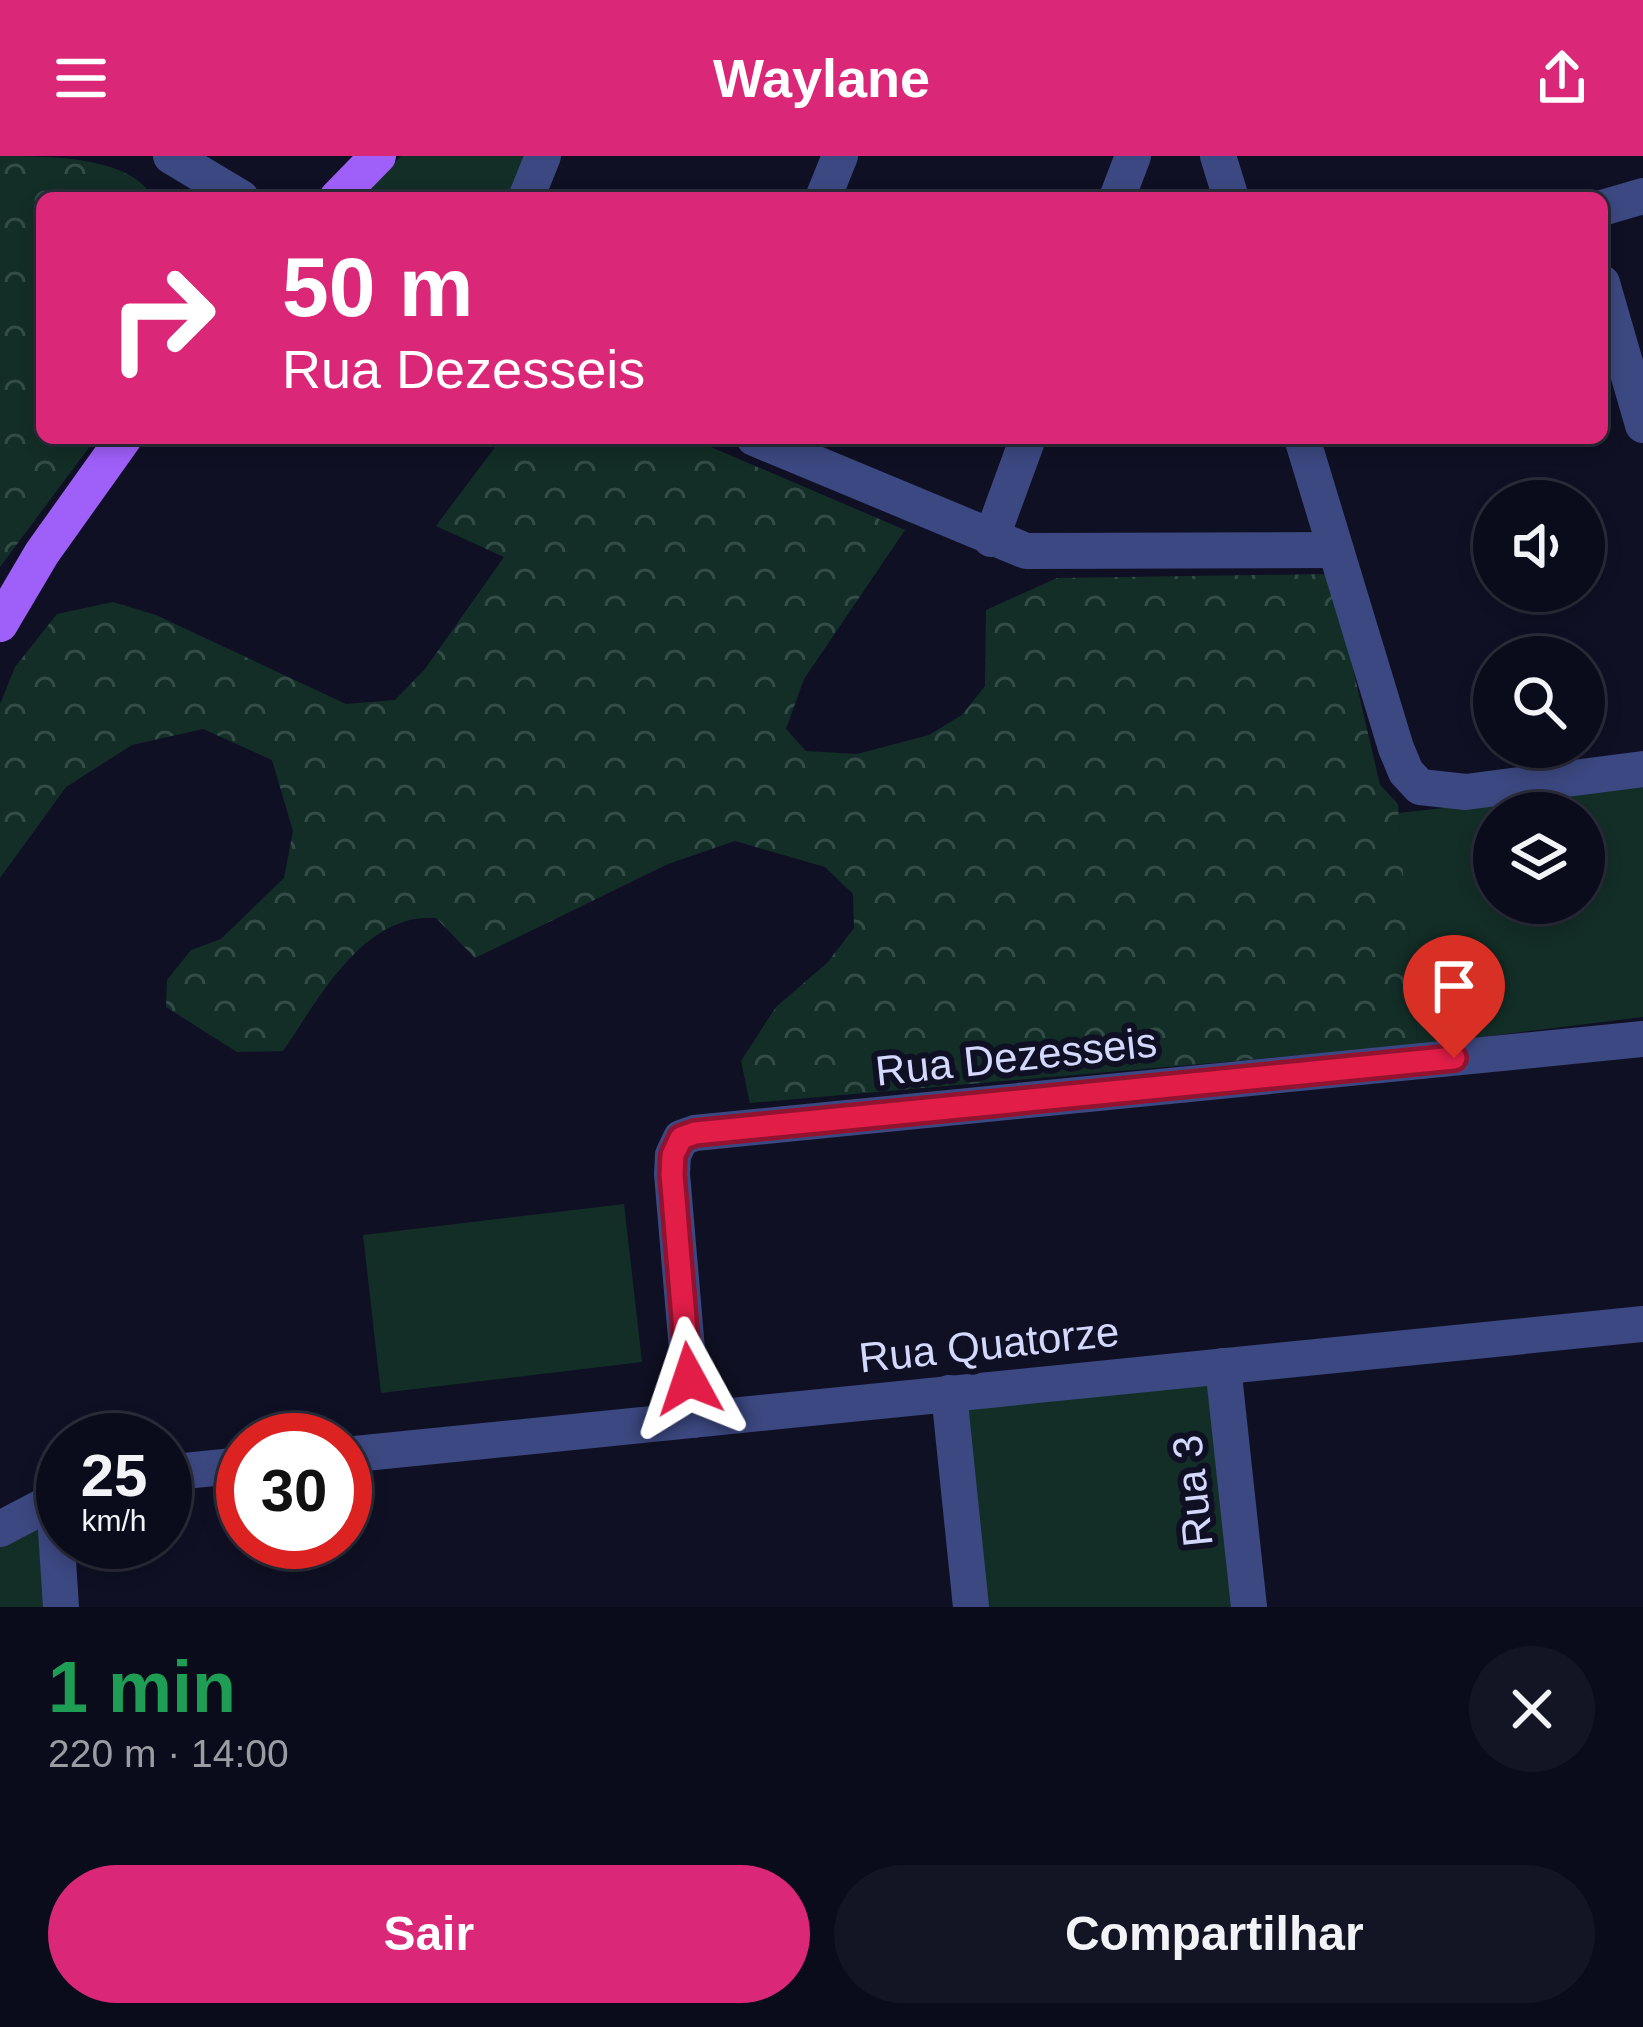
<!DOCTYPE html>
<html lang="pt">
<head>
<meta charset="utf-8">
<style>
  body { margin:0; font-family:Arial,sans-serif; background:#141524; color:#f1f3f6; height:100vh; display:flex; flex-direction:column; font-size:45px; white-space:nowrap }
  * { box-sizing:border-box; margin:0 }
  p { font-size:39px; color:#9a9ba3 }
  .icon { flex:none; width:66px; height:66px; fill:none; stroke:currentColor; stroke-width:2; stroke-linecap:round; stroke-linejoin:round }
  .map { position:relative; height:1451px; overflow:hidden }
  .drawer { display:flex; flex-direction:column; background:#0b0c1b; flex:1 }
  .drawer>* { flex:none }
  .banner { position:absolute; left:36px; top:36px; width:1572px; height:252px; border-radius:18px; box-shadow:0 6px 18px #0003,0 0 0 3px #2b2c3a; background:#db2777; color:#fff; overflow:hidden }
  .tools { position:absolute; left:1473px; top:324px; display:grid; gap:24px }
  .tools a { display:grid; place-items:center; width:132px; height:132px; border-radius:50%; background:#0b0c1b; box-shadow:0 6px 18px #0003,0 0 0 3px #2b2c3a; font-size:60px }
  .speed { position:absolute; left:36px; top:1257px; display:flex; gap:24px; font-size:60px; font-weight:700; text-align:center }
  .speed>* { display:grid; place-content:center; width:156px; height:156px; border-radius:50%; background:#0b0c1b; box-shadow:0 6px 18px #0003,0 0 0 3px #2b2c3a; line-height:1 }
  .speed small { font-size:30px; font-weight:400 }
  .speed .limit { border:18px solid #d22; background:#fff; color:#111 }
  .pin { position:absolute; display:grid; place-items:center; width:102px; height:102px; color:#fff; margin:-123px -51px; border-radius:50% 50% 50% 0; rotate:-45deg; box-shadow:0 0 12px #0007 }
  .pin .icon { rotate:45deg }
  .me { position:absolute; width:132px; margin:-66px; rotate:355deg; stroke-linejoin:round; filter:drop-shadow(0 0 9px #0008) }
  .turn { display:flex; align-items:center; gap:42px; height:252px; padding:0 48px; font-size:54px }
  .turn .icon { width:156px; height:156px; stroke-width:2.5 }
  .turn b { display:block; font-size:84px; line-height:102px }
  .round { display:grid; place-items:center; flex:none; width:126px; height:126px; border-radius:63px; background:#141524 }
  .head { display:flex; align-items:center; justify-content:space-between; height:204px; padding:0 48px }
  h1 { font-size:72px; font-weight:800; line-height:90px; color:#1e9e55 }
  .cta { display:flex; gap:24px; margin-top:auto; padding:24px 48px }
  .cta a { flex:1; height:138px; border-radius:72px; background:#db2777; color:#fff; font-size:48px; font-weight:800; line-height:138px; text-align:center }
  .cta a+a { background:#141524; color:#f1f3f6 }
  header { display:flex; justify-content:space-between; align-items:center; height:156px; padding:0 48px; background:#db2777; color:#fff; font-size:54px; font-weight:800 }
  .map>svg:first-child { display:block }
</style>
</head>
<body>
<header><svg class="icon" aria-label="menu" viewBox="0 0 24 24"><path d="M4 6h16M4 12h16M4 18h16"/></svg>Waylane<svg class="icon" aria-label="share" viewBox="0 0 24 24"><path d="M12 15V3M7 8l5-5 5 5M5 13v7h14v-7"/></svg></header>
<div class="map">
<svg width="1643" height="1451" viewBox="0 0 1643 1451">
  <defs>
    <pattern id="forest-crowns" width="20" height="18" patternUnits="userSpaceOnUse" patternTransform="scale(3)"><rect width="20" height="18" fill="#132e27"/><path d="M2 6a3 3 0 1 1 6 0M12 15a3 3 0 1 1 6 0" fill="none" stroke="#344c47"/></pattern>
  </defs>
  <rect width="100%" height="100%" fill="#0f1024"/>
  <g fill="url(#forest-crowns)">
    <path d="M 0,0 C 47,0 132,0 153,42 L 42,42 L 42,282 L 96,282 L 0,411 Z"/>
    <path d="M 502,282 L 690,282 L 905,374 L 804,523 L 786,573 L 806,595 L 857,598 L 929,579 L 962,559 L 985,530 L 986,454 L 1057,422 L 1331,418 L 1380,629 L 1398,648 L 1418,889 L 750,947 L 741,905 L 776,851 L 827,807 L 854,772 L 853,738 L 825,711 L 735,685 L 668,708 L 475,802 L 436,762 C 363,757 319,843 283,895 L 237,896 L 166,851 L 167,824 L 191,794 L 221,783 L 284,722 L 293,675 L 272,604 L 203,573 L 132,589 L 66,631 L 0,722 L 0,548 L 15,511 L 57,458 L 113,446 L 156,459 L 346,548 L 395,544 L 425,513 L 504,401 L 436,370 Z"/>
  </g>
  <g fill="#132e27" fill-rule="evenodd">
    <polygon points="401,0 527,0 510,42 360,42"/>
    <path d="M 1643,630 L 1643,861 L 1418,889 L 1398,657 ZM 1494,657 L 1584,657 L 1584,747 L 1494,747 Z"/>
    <polygon points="624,1048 642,1206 381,1237 363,1079"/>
    <polygon points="1223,1210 1249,1451 971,1451 949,1238"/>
    <polygon points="49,1347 58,1451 0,1451 0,1374"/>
  </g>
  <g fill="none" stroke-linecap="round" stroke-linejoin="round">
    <g stroke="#3c4881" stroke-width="36">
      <polyline points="171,0 241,42"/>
      <polyline points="1218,0 1231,42"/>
      <polyline points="526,42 543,0"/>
      <polyline points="823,42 840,0"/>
      <polyline points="1117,42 1133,0"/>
      <polyline points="1602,52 1643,40"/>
      <polyline points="1602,127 1643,269"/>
      <polyline points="754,282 1026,395 1334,394"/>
      <polyline points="1302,282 1396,592 1406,616 1420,631 1466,636 1643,613"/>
      <polyline points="991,383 1028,282"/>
      <polyline points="1223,1210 1249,1451"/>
      <polyline points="949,1237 971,1451"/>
      <polyline points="693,1264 672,1018 673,999 681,982 695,977 1643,883"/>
      <polyline points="345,1299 1643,1168"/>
      <polyline points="165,1317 243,1309"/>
      <polyline points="54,1343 61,1451"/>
      <polyline points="0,1373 63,1340"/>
    </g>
    <g stroke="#9f5ff9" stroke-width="36">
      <polyline points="337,42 378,0"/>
      <polyline points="0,468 42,397 124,282"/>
    </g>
  </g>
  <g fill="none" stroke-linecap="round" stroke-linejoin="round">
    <defs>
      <polyline id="route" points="689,1223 672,1018 673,999 681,982 695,977 1454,902"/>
    </defs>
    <use href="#route" stroke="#92132f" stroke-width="30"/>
    <use href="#route" stroke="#e11d48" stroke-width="21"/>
  </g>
  <g text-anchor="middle" stroke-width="12" stroke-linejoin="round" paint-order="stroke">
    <g font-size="42" fill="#d4d8fd" stroke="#0f1024">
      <text transform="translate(1016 900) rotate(-6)" y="15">Rua Dezesseis</text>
      <text transform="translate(989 1188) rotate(-6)" y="15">Rua Quatorze</text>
      <text transform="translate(1192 1335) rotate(-96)" y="15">Rua 3</text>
    </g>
  </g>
</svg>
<div class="tools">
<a><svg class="icon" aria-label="sound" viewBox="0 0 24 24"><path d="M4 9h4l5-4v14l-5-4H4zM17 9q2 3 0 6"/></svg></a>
<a><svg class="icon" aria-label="search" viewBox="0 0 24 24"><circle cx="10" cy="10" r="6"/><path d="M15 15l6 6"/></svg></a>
<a><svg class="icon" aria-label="layers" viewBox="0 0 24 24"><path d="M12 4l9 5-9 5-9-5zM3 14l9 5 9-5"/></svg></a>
</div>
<div class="speed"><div>25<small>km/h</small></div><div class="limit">30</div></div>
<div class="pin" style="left:1454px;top:902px;background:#d93025"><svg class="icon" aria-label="arrive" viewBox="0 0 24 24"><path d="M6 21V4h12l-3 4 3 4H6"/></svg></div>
<svg class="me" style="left:689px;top:1223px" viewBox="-20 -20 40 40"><path d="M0-17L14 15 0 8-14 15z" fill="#e11d48" stroke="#fff" stroke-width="4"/></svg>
<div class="banner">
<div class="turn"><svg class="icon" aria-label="right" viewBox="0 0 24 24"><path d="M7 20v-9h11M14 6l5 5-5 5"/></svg><div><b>50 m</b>Rua Dezesseis</div></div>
</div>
</div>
<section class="drawer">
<div class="head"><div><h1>1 min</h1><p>220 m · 14:00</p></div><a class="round"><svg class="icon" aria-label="close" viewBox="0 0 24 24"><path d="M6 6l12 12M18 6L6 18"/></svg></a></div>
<div class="cta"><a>Sair</a><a>Compartilhar</a></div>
</section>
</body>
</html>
